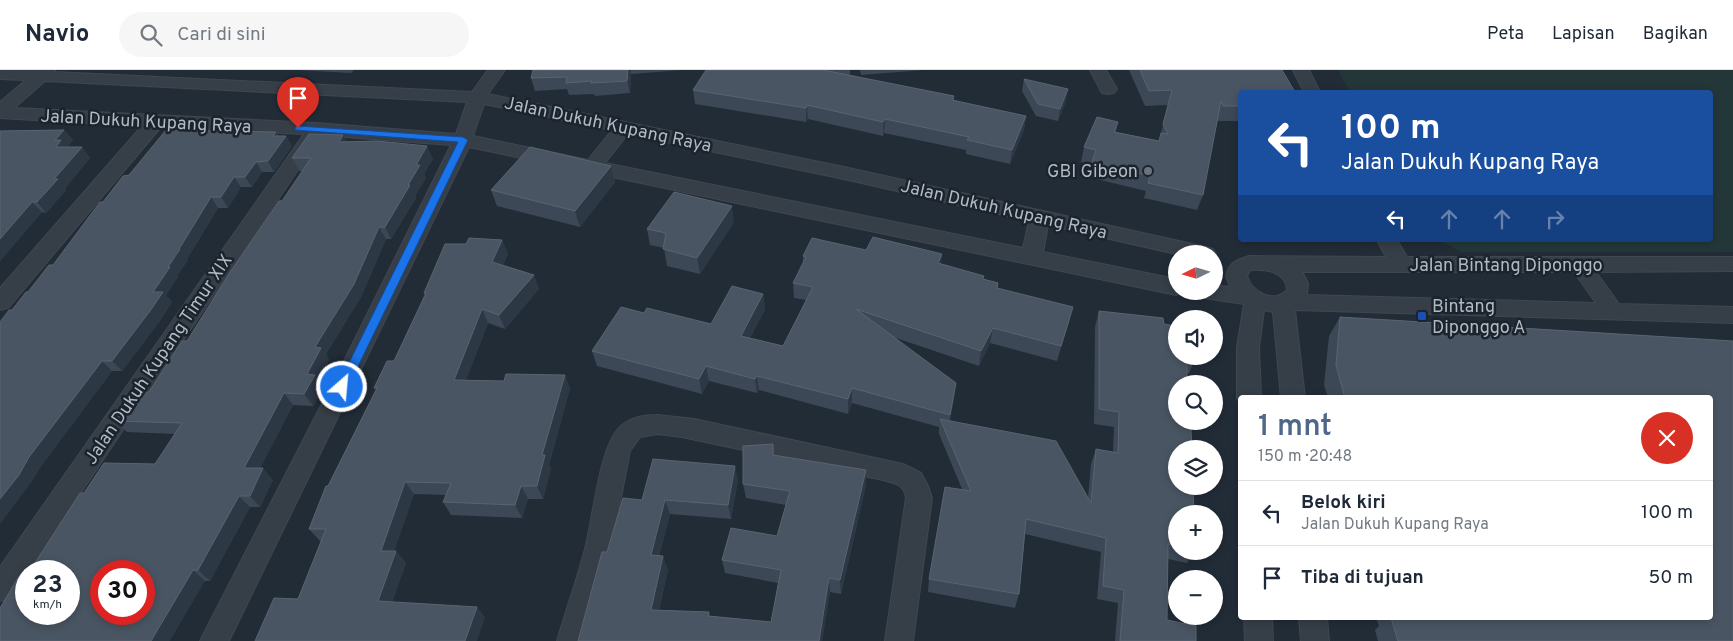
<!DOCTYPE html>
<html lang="id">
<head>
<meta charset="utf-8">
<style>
  body { margin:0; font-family:Overpass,sans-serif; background:#f6f6f7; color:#1f2937; height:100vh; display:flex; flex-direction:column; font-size:19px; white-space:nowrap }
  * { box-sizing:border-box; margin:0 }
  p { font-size:16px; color:#747a83 }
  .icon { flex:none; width:28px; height:28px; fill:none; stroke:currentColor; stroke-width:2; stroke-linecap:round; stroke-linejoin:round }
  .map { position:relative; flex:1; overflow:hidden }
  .details { position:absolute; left:1238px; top:325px; width:475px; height:225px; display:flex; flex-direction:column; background:#fff; border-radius:5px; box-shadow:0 2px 8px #0003 }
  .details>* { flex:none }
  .guide { position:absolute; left:1238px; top:20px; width:475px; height:152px; border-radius:5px; box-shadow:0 2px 8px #0003; background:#1a4fa0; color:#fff; overflow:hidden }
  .needle { width:32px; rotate:265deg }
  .controls { position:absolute; left:1168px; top:175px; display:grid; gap:10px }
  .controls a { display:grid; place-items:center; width:55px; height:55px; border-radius:50%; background:#fff; box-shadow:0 2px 8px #0003; font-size:25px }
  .speed { position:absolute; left:15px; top:490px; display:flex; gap:10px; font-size:25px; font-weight:700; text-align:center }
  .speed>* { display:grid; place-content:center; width:65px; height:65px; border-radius:50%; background:#fff; box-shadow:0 2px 8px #0003; line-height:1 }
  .speed small { font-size:12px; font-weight:400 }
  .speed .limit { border:8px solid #d22; background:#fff; color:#111 }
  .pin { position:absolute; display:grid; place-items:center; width:42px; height:42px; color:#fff; margin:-51px -21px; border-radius:50% 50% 50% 0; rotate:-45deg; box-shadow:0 0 5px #0007 }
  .pin .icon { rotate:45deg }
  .me { position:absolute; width:55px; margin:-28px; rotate:27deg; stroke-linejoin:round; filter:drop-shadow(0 0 4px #0008) }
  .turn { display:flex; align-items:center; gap:18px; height:105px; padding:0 20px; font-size:22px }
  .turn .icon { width:65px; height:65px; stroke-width:2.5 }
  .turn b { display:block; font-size:35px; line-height:42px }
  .lanes { display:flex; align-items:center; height:48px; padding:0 20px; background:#0003; justify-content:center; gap:25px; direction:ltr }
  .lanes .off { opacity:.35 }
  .round { display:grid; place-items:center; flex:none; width:52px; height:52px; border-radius:26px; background:#f6f6f7 }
  .headline { display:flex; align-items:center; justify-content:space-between; height:85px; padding:0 20px }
  h1 { font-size:30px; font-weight:600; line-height:38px; color:#4f688a }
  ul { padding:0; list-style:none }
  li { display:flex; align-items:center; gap:15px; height:65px; padding:0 20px; border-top:1px solid #e0e1e3 }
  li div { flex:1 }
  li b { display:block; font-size:19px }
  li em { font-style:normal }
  header { display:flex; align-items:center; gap:30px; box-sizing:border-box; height:70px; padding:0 25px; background:#fff; border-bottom:1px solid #e0e1e3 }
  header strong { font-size:24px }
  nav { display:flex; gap:28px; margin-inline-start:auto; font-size:18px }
  .search { width:350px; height:45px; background:#f6f6f7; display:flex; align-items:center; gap:12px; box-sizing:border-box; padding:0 18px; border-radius:28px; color:#747a83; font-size:19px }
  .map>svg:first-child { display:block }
</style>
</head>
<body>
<header>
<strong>Navio</strong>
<div class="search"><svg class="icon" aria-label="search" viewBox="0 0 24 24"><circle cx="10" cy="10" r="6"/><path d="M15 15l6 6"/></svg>Cari di sini</div>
<nav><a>Peta</a><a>Lapisan</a><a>Bagikan</a></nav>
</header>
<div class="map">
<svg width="1733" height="571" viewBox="0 0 1733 571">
  <rect width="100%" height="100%" fill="#222c37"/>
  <polygon fill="#243738" points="1338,0 1733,0 1733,182 1461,182 1440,170 1710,170 1710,22 1350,22"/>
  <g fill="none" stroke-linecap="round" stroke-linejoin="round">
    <defs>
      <g id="street">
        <path d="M 0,0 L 55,0 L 55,2 L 472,22 L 488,0 L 505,0 L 488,24 L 844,97 L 1206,177 L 1213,179 L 1216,184 L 1214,188 L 1214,184 L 1176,184 L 1048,155 L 1043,182 L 1176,209 L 1176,221 L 1184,221 L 1176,225 L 469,77 L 229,571 L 200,571 L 348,283 L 451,75 L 319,65 L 320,67 L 10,528 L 0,531 L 0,497 L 304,64 L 161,57 L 8,238 L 0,240 L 0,218 L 142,56 L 0,48 L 0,32 L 26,10 L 0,9 ZM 45,11 L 467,32 L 456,64 L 316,53 L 14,38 ZM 484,34 L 612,60 L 588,90 L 473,66 ZM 628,64 L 844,109 L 1029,151 L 1023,178 L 605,93 Z"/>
        <polygon points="1090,0 1106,0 1117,19 1114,23 1108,24 1102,23"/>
        <polygon points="1293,0 1309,0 1320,22 1304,22"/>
        <path d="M 1377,170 L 1397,170 L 1407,187 L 1733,187 L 1733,201 L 1596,202 L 1619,234 L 1733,237 L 1733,253 L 1295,240 L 1305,328 L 1281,328 L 1273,242 L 1264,240 L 1259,277 L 1261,328 L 1240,328 L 1240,333 L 1237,328 L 1237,277 L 1244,234 L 1191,226 L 1189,221 L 1214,221 L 1214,215 L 1230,217 L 1226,206 C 1229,192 1237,190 1249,186 L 1386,187 ZM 1250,200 C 1266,199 1286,201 1287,220 C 1273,234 1252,222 1247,206 ZM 1302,202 L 1574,202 L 1596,233 L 1307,225 L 1308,213 Z"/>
        <path d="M 658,345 L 694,349 L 903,394 L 921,403 L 928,416 L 932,428 L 913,571 L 885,571 L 906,428 C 904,414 895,413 883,410 L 682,367 L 658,364 L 640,367 L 630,381 L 611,479 L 585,571 L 557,571 C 566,540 577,510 585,479 C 593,449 599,379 619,358 C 629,347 645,345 658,345 Z"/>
        <polygon points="1244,548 1272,548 1273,571 1245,571"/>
        <polygon points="1299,548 1327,548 1329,571 1301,571"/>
      </g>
    </defs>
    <use href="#street" stroke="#3f4751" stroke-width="2"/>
    <use href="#street" fill="#363e47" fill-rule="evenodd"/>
  </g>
  <g fill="#3d4856">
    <polygon points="298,0 354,0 351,3"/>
    <polygon points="533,0 682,0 631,4 630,23 595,26 594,24 569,25 567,19 535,21 531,8"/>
    <polygon points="706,0 850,0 850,5 954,26 954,31 1026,46 1024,60 1010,94 966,84 966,80 884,63 883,66 808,49 806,52 695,34 693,20"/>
    <polygon points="860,0 924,0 861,5"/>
    <polygon points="1129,0 1282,0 1240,22 1240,51 1218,51 1217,50 1203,125 1197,140 1144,128 1146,121 1088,107 1091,95 1081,92 1084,77 1118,52 1116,62 1159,71 1168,35 1145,36"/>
    <polygon points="1024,9 1066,31 1058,51 1036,46 1022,21"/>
    <polygon points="64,60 73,70 67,77 82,77 90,88 65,118 66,120 46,143 42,142 0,191 0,61"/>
    <polygon points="276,62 278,66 286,66 292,76 274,102 262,102 252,117 241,117 228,138 218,138 187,189 188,190 177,206 178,207 166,225 172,232 159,252 122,301 112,301 41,396 30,414 12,240 53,195 103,132 129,105"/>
    <polygon points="343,65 346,72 433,89 424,104 426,108 415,126 416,128 391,169 386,169 361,227 326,284 329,290 319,310 324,317 313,336 293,335 260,398 273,410 260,437 250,437 210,511 205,511 26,544 84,423 155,394 175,364 127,362 115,351 149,322 187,271 282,131 302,101 299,101 292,88"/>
    <polygon points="611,96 615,112 580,157 497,136 491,120"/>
    <polygon points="734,152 700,204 667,196 664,178 650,175 647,159"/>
    <polygon points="502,170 508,184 503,195 534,205 539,219 505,259 488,253 466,310 570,318 549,395 551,398 543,429 528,429 522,448 451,445 443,432 446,425 414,424 394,481 396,481 406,493 392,532 477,537 485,548 298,529 321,471 320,471 309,459 328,416 376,320 374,318 394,291 425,225 424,223 466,174"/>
    <polygon points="866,180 942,184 941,194 983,209 998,218 1069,252 1057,291 990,273 979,296 893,267 954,327 950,351 1088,428 1091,394 1096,379 1113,382 1114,357 1094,354 1095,257 1099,241 1164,254 1195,288 1189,304 1187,303 1176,444 1176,481 1194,481 1187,493 1168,489 1167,550 1196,571 1115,571 1118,533 1097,529 1101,482 1025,464 1019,524 1015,538 928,522 929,509 962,419 939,364 939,357 852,333 848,344 759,320 757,323 709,311 702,324 597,296 592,281 644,243 711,254 763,224 765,239 750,268 783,276 806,230 794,228 793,213 803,193 803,186"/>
    <polygon points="1340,247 1733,271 1733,571 1378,571 1375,560 1379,556 1376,548 1710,548 1710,328 1328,328 1324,315 1329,266"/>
    <polygon points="773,374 774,385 866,415 841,524 830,522 822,571 578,571 607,482 642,430 738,410 731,449 670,444 659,486 668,500 659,540 709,542 710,546 771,552 778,513 725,503 722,490 777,466 786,435 746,428 743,414"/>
  </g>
  <g fill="#2d3845">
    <polygon points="628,0 631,0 631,4 630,23 627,11"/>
    <polygon points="1068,19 1066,31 1058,51 1060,39"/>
    <polygon points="807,35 808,49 806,52 806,38"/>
    <polygon points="1026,46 1024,60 1010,94 1012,80"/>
    <polygon points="885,49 884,63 883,66 883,52"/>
    <polygon points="64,60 73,70 67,77 56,77 55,70"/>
    <polygon points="276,62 282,72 286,66 292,76 274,102 268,91 273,66"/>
    <polygon points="343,65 349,77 339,72"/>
    <polygon points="427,76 433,89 424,104 426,108 415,126 416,128 391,169 385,157 408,115 416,95"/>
    <polygon points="82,77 90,88 65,118 66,120 46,143 37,132 54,109"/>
    <polygon points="256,92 262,102 252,117 245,107"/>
    <polygon points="611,96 615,112 580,157 575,141"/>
    <polygon points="234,107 241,117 228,138 221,127"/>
    <polygon points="211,127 218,138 187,189 188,190 177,206 178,207 166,225 172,232 159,252 122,301 112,291 153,222"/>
    <polygon points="32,132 42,142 0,191 0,169"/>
    <polygon points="732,136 734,152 700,204 697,188"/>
    <polygon points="379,157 386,169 361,227 326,284 329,290 319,310 324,317 313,336 304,324 307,304 315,277"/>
    <polygon points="502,170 508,184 498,206 492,192"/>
    <polygon points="942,184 940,199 938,193"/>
    <polygon points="534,205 539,219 505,259 499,245"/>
    <polygon points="763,224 765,239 744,281 741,266"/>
    <polygon points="1073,237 1069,252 1057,291 1061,276"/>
    <polygon points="482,239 488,253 461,323 454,310"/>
    <polygon points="993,258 990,273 979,296 981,281"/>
    <polygon points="102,291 112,301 41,396 30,414 0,454 0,429 29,387"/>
    <polygon points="706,296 709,311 702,324 699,309"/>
    <polygon points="565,305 570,318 549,395 551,398 543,429 537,416 542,385"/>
    <polygon points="757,306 759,320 757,323 755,309"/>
    <polygon points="956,313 954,327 949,360 950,345"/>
    <polygon points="852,318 852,333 848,344 848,329"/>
    <polygon points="284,323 293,335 254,410 244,398"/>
    <polygon points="735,396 738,410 731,449 728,435"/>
    <polygon points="263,398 273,410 260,437 250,426"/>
    <polygon points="866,400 866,415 841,524 840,510"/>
    <polygon points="405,412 414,424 390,493 381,481"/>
    <polygon points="521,416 528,429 522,448 515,435"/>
    <polygon points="239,426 250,437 210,511 198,500"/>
    <polygon points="665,430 670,444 656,499 651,485"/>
    <polygon points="396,481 406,493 388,543 378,531"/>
    <polygon points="663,486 668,500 656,552 651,540"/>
    <polygon points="193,500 205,511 170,571 151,571"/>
    <polygon points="829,508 830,522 822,571 819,571"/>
    <polygon points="477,537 485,548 477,571 465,571"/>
  </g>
  <g fill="#495562" stroke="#596471" fill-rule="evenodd">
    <polygon points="533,0 628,0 627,11 591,13 592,11 566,13 567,7 531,8"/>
    <polygon points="706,0 823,0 954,26 952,30 1026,46 1012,80 967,70 969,67 885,49 883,52 807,35 806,38 693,20"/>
    <polygon points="1140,0 1282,0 1295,22 1240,22 1240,36 1223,36 1221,31 1203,125 1148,113 1150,106 1092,92 1096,80 1084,77 1097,47 1118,52 1114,62 1159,71 1161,63 1168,64 1163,54 1172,20 1149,21"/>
    <polygon points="1024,9 1068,19 1060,39 1038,34"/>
    <polygon points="64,60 55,70 61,70 56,77 82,77 54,109 58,109 37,132 32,132 0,169 0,61"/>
    <polygon points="166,60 276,62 273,66 286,66 268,91 256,92 245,107 234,107 221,127 211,127 179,179 180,179 168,197 170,197 153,222 163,222 150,241 112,291 102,291 29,387 19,405 0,429 0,252 9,240 12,240 26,222 28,222 49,195 53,195 100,132 103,132 123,106 129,105"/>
    <path d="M 309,64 L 343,65 L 339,72 L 377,71 L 427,76 L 416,95 L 420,95 L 408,115 L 410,115 L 385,157 L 379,157 L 354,214 L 315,277 L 321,278 L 307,304 L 315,305 L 304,324 L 284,323 L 244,398 L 263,398 L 250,426 L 239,426 L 198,500 L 193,500 L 151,571 L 0,571 L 0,538 L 19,506 L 26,506 L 26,544 L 69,544 L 69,501 L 30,501 L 80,423 L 84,423 L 104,393 L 155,394 L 182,353 L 115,351 L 136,322 L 149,322 L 182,271 L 187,271 L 229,204 L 279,131 L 282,131 L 311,88 L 292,88 ZM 101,501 L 144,501 L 144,544 L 101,544 Z"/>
    <polygon points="530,77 611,96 575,141 491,120"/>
    <polygon points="674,122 732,136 697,188 663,179 666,163 647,159"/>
    <polygon points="873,167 942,184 938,193 984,206 983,209 998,213 997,218 1073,237 1061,276 993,258 981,281 856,239 956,313 950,345 852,318 848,329 757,306 755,309 706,296 699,309 592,281 621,237 644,243 647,238 711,254 732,216 763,224 741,266 783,276 813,217 793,213 806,187 803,186 812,168 866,180"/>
    <polygon points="469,168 502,170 492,192 534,205 499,245 482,239 454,310 504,311 506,304 565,305 542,385 545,385 537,416 521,416 515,435 443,432 451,413 405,412 381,481 396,481 378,531 477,537 465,571 255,571 274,528 298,529 326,459 309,459 326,416 328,416 377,318 374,318 387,291 394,291 426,223 424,223 445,174 466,174"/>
    <polygon points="1099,241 1163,248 1164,254 1176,256 1176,286 1195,286 1195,288 1187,287 1187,314 1176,314 1176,351 1188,351 1188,358 1191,359 1192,379 1176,379 1176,416 1193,416 1194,444 1176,444 1176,476 1168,474 1167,550 1196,556 1196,571 1120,571 1124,520 1103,516 1106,468 1026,449 1019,524 929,509 945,417 971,421 940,349 1056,371 1091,433 1096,379 1118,383 1119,342 1099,339"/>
    <polygon points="1340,247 1733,271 1733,571 1398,571 1391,548 1710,548 1710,328 1345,328 1336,295"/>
    <polygon points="773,374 773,385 866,400 840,510 829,508 819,571 578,571 602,482 607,482 623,428 642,430 653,389 735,396 728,435 665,430 651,485 663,486 651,540 709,542 708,546 771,552 781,500 722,490 731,458 777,466 790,421 743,414 743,376"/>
  </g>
  <polygon fill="#1a73e8" stroke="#114b97" points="298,56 463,67 468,70 348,317 342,322 337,317 458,72 295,60 295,57"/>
  <circle fill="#6b7280" stroke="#1b232c" stroke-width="2" cx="1148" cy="101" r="5"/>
  <rect fill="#1a4fb4" stroke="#1b232c" stroke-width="2" x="1417" y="241" width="10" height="10" rx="2.5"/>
  <g text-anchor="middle" stroke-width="5" stroke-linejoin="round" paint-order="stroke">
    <g font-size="18" fill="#b0b9c4" stroke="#1b232c">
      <text transform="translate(146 51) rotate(3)" y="6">Jalan Dukuh Kupang Raya</text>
      <text transform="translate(608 54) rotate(12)" y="6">Jalan Dukuh Kupang Raya</text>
      <text transform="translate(1004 139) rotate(13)" y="6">Jalan Dukuh Kupang Raya</text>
      <text x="1506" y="201">Jalan Bintang Diponggo</text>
      <text transform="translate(158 289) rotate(-56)" y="6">Jalan Dukuh Kupang Timur XIX</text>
    </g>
    <g font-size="18" fill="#b0b9c4" stroke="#1b232c" text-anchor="end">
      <text x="1138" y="107">GBI Gibeon</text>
      <text x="1432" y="242" text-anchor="start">Bintang<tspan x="1432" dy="21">Diponggo A</tspan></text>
    </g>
  </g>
</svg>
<div class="controls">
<a><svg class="needle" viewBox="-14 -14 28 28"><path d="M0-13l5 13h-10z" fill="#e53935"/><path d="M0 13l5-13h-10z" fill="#747a83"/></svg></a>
<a><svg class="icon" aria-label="sound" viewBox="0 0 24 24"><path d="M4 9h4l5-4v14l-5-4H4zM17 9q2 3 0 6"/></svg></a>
<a><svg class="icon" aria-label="search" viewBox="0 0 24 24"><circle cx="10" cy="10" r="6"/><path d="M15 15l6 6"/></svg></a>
<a><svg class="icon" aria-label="layers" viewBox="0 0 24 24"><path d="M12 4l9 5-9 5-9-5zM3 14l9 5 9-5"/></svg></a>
<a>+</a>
<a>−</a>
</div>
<div class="speed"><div>23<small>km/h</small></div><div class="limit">30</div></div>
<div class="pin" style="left:298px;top:58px;background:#d93025"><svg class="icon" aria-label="arrive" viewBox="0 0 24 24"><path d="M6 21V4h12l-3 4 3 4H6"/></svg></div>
<svg class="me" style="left:342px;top:317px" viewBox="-20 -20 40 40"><circle r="17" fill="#1a73e8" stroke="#fff" stroke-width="3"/><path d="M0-11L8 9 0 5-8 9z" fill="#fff"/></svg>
<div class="guide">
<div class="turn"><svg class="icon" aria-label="left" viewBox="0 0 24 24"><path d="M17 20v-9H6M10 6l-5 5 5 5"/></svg><div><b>100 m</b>Jalan Dukuh Kupang Raya</div></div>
<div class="lanes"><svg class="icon" aria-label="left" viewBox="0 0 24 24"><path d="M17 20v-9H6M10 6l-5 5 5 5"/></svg><svg class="icon off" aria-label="ahead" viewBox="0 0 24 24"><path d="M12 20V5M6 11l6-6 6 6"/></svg><svg class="icon off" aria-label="ahead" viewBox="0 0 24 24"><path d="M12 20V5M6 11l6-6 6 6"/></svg><svg class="icon off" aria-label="right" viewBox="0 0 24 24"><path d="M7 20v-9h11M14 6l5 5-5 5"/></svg></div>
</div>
<section class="details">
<div class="headline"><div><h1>1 mnt</h1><p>150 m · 20:48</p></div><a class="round" style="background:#d93025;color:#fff"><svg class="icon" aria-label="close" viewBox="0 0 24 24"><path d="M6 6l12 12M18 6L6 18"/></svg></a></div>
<ul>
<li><svg class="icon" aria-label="left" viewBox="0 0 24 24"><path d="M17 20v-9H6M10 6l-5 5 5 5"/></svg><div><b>Belok kiri</b><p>Jalan Dukuh Kupang Raya</p></div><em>100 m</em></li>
<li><svg class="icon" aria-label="arrive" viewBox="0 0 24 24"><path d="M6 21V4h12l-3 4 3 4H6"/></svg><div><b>Tiba di tujuan</b></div><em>50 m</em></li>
</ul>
</section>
</div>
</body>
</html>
